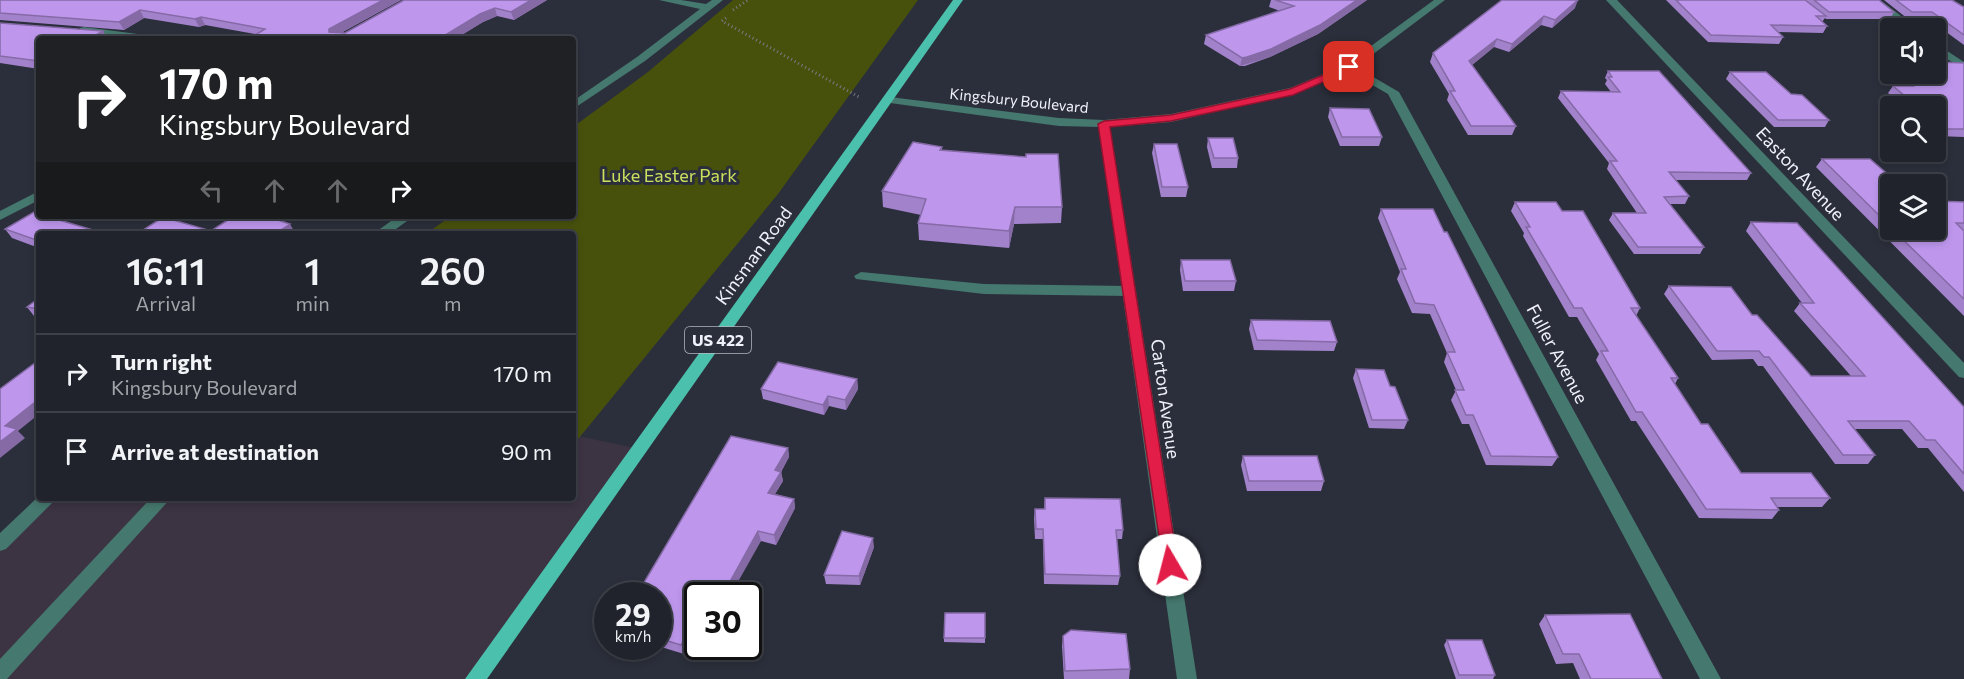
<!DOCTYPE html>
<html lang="en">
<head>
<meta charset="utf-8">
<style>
  body { margin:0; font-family:Commissioner,sans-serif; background:#2d2f38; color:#f1f3f6; height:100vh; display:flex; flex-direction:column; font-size:22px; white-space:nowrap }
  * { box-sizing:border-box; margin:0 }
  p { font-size:20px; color:#a2a4a9 }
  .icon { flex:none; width:33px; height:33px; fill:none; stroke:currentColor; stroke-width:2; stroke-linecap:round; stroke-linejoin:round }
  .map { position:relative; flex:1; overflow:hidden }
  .side { position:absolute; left:36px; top:231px; width:540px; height:270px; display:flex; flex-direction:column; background:#20232c; border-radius:6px; box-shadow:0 3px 9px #0003,0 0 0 2px #3d4048 }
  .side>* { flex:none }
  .guide { position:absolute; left:36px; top:36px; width:540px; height:183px; border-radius:6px; box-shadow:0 3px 9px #0003,0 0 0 2px #3d4048; background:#202124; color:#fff; overflow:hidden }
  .fabs { position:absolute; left:1880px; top:18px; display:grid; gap:12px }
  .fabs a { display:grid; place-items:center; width:66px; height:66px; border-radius:6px; background:#20232c; box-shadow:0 3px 9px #0003,0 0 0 2px #3d4048; font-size:30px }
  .speed { position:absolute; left:594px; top:582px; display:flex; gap:12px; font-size:30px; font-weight:700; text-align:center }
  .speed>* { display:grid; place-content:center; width:78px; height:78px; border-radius:50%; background:#20232c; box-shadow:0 3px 9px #0003,0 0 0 2px #3d4048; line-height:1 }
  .speed small { font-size:15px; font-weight:400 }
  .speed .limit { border:3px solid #111; border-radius:9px; background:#fff; color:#111 }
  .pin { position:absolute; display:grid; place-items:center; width:51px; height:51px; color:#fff; margin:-26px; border-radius:12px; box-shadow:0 3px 9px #0006 }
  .me { position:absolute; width:66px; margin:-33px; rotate:352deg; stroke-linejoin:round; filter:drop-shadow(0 0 4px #0008) }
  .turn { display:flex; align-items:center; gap:21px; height:126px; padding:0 24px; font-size:27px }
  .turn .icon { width:78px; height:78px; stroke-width:2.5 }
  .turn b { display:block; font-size:42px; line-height:51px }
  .lanes { display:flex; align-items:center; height:57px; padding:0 24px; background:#0003; justify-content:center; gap:30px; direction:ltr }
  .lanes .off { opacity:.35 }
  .eta { display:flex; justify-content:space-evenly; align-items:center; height:102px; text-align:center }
  .eta b { font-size:36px; font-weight:600; line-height:42px }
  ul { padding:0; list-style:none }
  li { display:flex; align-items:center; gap:18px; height:78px; padding:0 24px; border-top:2px solid #3d4048 }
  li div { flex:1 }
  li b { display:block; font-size:22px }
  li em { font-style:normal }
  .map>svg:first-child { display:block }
</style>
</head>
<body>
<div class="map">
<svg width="1964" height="679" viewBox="0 0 1964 679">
  <rect width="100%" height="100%" fill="#2b2f3b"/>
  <polygon fill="#3c3343" points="573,435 640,449 475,679 0,679 0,544 48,498 573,498"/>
  <polygon fill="#47510c" points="733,0 918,0 778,194 579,438 573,437 573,234 426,234 451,216 573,216 573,127 648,72"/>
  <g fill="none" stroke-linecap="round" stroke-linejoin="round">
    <g stroke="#797c87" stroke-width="3" stroke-dasharray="1 3" stroke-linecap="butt">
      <polyline points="733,10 748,0"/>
      <polyline points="726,18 722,21 859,97"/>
    </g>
    <g fill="#45786e" fill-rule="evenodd">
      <polygon points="861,272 984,284 1129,286 1136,291 1129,296 984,294 856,279 854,276"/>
      <polygon points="151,498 171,498 7,679 0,679 0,659"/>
    </g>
    <g fill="#45786e" fill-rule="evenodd">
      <polygon points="659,0 681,0 706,4 712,0 723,0 645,61 573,109 573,101 637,57 700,9"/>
      <polygon points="1434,0 1445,0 1356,67 1399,92 1721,679 1700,679 1388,94 1348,71 1293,94 1171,122 1110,127 1197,679 1177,679 1099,127 1059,126 890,103 884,100 890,97 1059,118 1104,120 1171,114 1290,88 1345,65"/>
      <polygon points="1606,0 1617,0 1964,363 1964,378 1959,377"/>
      <polygon points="1869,0 1880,0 1917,28 1906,28"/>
      <polygon points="84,27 153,36 158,39 129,39 80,32 80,28"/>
      <polygon points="1935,43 1964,62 1964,70 1935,51"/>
      <polygon points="39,191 39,200 0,220 0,211"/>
      <polygon points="398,216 414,216 389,234 373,234"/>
      <polygon points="39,496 39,498 57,498 6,549 0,551 0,533"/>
    </g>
    <polygon fill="#4bc0ac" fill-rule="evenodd" points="953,0 963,0 487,679 465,679"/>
  </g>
  <g fill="#a382cc">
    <polygon points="0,0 401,0 341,33 345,33 404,0 547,0 514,20 497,16 483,22 455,39 257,39 255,34 205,25 199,27 144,18 124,30 0,20"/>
    <polygon points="1271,0 1367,0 1318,34 1270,57 1245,66 1240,66 1204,44 1206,35 1280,11 1269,7"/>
    <polygon points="1502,0 1575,8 1552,28 1541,25 1509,52 1494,47 1472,65 1516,126 1512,135 1468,135 1447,100 1449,94 1430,62 1433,53"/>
    <polygon points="1666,0 1879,0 1894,12 1890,19 1826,19 1825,18 1822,22 1827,26 1823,33 1778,32 1783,37 1779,44 1708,42"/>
    <polygon points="1884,0 1952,0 1964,7 1964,45 1927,18 1908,19"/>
    <polygon points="0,23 103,31 107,39 39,39 39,69 0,63"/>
    <polygon points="1964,63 1964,137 1937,136 1935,134 1935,106 1904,106 1888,93 1893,86 1905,86 1907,84 1893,74 1935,74"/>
    <polygon points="1608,71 1751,173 1747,180 1675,180 1689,196 1685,204 1670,204 1704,247 1700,254 1634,254 1609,220 1613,213 1637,213 1607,169 1609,163 1558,98 1561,91 1611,92 1605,84 1607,80 1605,78"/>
    <polygon points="1730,72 1791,94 1829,120 1825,127 1774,127 1726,79"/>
    <polygon points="1330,108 1382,137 1379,146 1340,146 1328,117"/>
    <polygon points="1208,138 1238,158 1237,168 1212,168 1207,147"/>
    <polygon points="1154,144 1188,187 1186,197 1161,197 1152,153"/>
    <polygon points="942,147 942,151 1062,207 1061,223 1014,224 1009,248 919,240 918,223 921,215 883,207 882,191"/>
    <polygon points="1822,159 1890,184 1890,230 1935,230 1964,202 1964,316 1816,167"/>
    <polygon points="1515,202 1562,211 1640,308 1636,316 1678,378 1675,384 1701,424 1741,473 1830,498 1822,507 1777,507 1779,510 1772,519 1699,518 1636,421 1631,421 1596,360 1599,354 1577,317 1569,317 1523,236 1524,233 1511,211"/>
    <polygon points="1381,209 1558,457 1552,466 1486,465 1469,424 1462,424 1451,400 1456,390 1444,362 1447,353 1430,314 1412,313 1397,279 1400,272 1378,218"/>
    <polygon points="1751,222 1964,407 1964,492 1928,448 1918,448 1902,429 1855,429 1875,455 1868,464 1835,464 1763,366 1758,366 1753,359 1712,360 1664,294 1669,286 1752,315 1811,376 1851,376 1794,311 1800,303 1802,303 1746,231"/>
    <polygon points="5,229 39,234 39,248 12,238"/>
    <polygon points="1181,260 1236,281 1234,291 1183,291 1180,270"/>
    <polygon points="39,298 39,317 34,316 27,307"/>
    <polygon points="1251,320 1337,342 1334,351 1254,350 1249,329"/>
    <polygon points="1356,369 1390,386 1408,420 1404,429 1369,428 1353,378"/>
    <polygon points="857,379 858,389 846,410 829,406 824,415 763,399 761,389"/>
    <polygon points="788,448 789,457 781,472 783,481 775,494 794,499 795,508 776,545 761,541 698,596 698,642 691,640 684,654 658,646 658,596"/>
    <polygon points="1243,456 1324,481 1321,491 1247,491 1241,465"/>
    <polygon points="1045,498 1123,530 1122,539 1117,539 1120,576 1118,585 1044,584 1043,539 1035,539 1034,518 1035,509 1044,509"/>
    <polygon points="874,547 860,585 826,584 824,575"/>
    <polygon points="985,613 985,643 944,642 944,638"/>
    <polygon points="1545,615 1662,679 1580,679 1573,663 1556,664 1539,624"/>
    <polygon points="1063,636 1130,669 1129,679 1064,679 1062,646"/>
    <polygon points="1447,640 1495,675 1493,679 1456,679 1444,645"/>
  </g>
  <g fill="#856aa6">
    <polygon points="383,0 401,0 333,37 329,32 329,29"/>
    <polygon points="531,0 547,0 514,20 511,12"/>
    <polygon points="1357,0 1367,0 1318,34 1270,57 1240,66 1242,58"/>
    <polygon points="1578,0 1575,8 1552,28 1555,20"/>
    <polygon points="495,8 497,16 483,22 455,39 439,39 480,14"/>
    <polygon points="140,10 144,18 124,30 119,22"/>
    <polygon points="1544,16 1541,25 1509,52 1512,44"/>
    <polygon points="201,17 205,25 199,27 195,19"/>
    <polygon points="103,31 107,39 89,39"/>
    <polygon points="1497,39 1494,47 1466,70 1469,61"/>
    <polygon points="1015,207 1014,224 1009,248 1009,231"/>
    <polygon points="290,224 295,233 293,234 275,234"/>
    <polygon points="857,379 858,389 846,410 845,400"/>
    <polygon points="828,396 829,406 824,415 823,405"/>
    <polygon points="39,399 39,414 18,431 25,438 0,458 0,442 5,426"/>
    <polygon points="788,448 789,457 781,472 783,481 770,502 768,493 775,470"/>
    <polygon points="794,499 795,508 776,545 774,535"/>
    <polygon points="758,531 761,541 730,596 722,596"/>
    <polygon points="873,538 874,547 860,585 859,576"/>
    <polygon points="760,606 762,615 748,643 748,629"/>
    <polygon points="688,632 691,640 684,654 681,645"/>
  </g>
  <g fill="#be97ed" stroke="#856aa6" stroke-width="1.5">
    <polygon points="0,0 383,0 329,29 329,32 345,33 404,0 531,0 511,12 495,8 480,14 439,39 275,39 255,35 265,29 201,17 195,19 140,10 119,22 0,13"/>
    <polygon points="1275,0 1357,0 1320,25 1271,49 1247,57 1242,58 1206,35 1294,6"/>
    <polygon points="1502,0 1578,0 1555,20 1544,16 1512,44 1497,39 1469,61 1516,126 1471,126 1450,91 1455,91 1433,53"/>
    <polygon points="1676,0 1805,0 1826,16 1816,16 1827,26 1771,25 1783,37 1711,35"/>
    <polygon points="1814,0 1879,0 1894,12 1829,12"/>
    <polygon points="1896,0 1952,0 1964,7 1964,35 1932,12 1912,12"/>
    <polygon points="0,23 103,31 89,39 39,39 39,61 0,56"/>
    <polygon points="1935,62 1964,63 1964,129 1942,129 1935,123 1935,106 1917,106 1893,86 1913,86 1908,82 1917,82 1907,74 1935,74"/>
    <polygon points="1608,71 1659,71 1751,173 1669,172 1689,196 1664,197 1704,247 1638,247 1613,213 1646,213 1610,161 1617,161 1561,91 1620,92 1608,77 1612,77"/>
    <polygon points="1730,72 1766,72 1791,94 1802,95 1829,120 1778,120"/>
    <polygon points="1330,108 1369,109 1382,137 1342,137"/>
    <polygon points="1208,138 1233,138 1238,158 1214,158"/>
    <polygon points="913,142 942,147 940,150 1026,157 1026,154 1058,154 1062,207 1015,207 1009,231 918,223 926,199 882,191"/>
    <polygon points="1154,144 1177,144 1188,187 1162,187"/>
    <polygon points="1822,159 1870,159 1899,184 1890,184 1890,226"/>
    <polygon points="1935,201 1964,202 1964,223 1956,223 1964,231 1964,299 1893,230 1935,230"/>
    <polygon points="1515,202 1556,202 1562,211 1583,211 1640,308 1631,308 1678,378 1671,378 1701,424 1708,424 1741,473 1811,473 1830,498 1771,498 1779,510 1706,509 1642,412 1636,412 1601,351 1608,351 1582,308 1574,308 1526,227 1530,227"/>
    <polygon points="1381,209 1433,209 1444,232 1447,232 1558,457 1491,456 1473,415 1466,415 1455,390 1464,390 1447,352 1455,352 1434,305 1415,303 1401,269 1406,269"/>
    <polygon points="34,212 39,214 39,216 46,216 106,234 39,234 39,241 5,229"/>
    <polygon points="234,216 266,216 290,224 275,234 137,234 163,217 211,231"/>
    <polygon points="1751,222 1797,223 1964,407 1964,474 1935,440 1926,440 1909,421 1848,421 1875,455 1843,455 1769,357 1764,357 1759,351 1717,351 1669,286 1731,287 1752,315 1757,315 1811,376 1865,376 1800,303 1814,303"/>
    <polygon points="1181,260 1230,260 1236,281 1185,281"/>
    <polygon points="39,298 39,309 27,307"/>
    <polygon points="1251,320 1330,321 1337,342 1257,340"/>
    <polygon points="39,360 39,399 5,426 17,429 0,442 0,389"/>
    <polygon points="778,362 857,379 845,400 828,396 823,405 761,389"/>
    <polygon points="1356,369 1384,370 1390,386 1395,387 1408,420 1372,420"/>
    <polygon points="731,436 788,448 775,470 781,472 768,493 794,499 774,535 758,531 722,596 698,596 698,630 695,634 688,632 681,645 658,638 658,596 636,596"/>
    <polygon points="1243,456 1317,456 1324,481 1249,481"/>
    <polygon points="1045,498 1120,499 1123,530 1116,530 1120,576 1045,574 1043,529 1036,529 1035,509 1045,509"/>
    <polygon points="842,531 873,538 859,576 824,575"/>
    <polygon points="748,604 760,606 748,629"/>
    <polygon points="945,613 985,613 985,638 944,638"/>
    <polygon points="1630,614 1662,679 1591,679 1579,654 1563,654 1545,615"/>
    <polygon points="1071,630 1126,634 1130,669 1065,671 1063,636"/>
    <polygon points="1447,640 1482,640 1495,675 1459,675"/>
  </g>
  <polygon fill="#e11d48" stroke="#92132f" stroke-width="1.5" points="1349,64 1354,67 1353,69 1293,95 1171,121 1110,127 1178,565 1175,570 1164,570 1098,124 1104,121 1171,115 1290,89"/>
  <g text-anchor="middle" stroke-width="6" stroke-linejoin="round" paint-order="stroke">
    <g font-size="15" fill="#eff2fa" stroke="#2b2f3b">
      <text transform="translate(1019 101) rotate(6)" y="5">Kingsbury Boulevard</text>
    </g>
    <rect fill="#2b2f3b" stroke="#b4b8c1" stroke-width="1.5" x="685" y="327" width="66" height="26" rx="4.5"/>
    <g font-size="16" font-weight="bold" fill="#eff2fa">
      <text x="718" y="346">US 422</text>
    </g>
    <g font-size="18" fill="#eff2fa" stroke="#2b2f3b">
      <text transform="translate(1800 174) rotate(47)" y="6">Easton Avenue</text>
      <text transform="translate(754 256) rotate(-54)" y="6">Kinsman Road</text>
      <text transform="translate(1557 354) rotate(62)" y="6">Fuller Avenue</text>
      <text transform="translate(1165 399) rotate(82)" y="6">Carton Avenue</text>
    </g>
    <g font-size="18" fill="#cbe15d" stroke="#2b2f3b">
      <text x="669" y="182">Luke Easter Park</text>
    </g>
  </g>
</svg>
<div class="fabs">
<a><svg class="icon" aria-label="sound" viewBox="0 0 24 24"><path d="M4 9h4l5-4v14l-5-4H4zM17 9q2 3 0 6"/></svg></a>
<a><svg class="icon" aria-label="search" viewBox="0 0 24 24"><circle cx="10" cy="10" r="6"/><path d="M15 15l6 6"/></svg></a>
<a><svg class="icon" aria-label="layers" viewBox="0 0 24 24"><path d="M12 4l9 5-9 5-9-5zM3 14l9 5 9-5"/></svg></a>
</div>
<div class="speed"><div>29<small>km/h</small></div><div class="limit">30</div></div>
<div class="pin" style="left:1349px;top:67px;background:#d93025"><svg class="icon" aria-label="arrive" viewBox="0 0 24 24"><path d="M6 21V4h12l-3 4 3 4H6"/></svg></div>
<svg class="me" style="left:1170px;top:565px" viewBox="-20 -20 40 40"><circle r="19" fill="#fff"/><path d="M0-13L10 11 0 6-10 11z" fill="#e11d48"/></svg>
<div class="guide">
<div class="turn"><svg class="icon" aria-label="right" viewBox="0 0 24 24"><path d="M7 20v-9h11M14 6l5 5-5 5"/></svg><div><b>170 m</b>Kingsbury Boulevard</div></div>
<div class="lanes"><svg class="icon off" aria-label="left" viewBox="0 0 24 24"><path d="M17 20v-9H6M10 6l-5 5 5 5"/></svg><svg class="icon off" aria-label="ahead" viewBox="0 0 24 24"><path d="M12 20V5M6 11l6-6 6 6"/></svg><svg class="icon off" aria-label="ahead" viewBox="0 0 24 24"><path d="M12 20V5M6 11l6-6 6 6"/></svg><svg class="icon" aria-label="right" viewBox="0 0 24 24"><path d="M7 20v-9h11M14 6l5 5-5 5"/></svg></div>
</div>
<section class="side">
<div class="eta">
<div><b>16:11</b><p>Arrival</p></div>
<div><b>1</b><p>min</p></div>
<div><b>260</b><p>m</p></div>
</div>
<ul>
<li><svg class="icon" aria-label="right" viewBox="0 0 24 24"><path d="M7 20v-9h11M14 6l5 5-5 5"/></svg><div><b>Turn right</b><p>Kingsbury Boulevard</p></div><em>170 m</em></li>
<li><svg class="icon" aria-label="arrive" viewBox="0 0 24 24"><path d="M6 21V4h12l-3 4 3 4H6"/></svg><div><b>Arrive at destination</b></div><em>90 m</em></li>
</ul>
</section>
</div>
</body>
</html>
